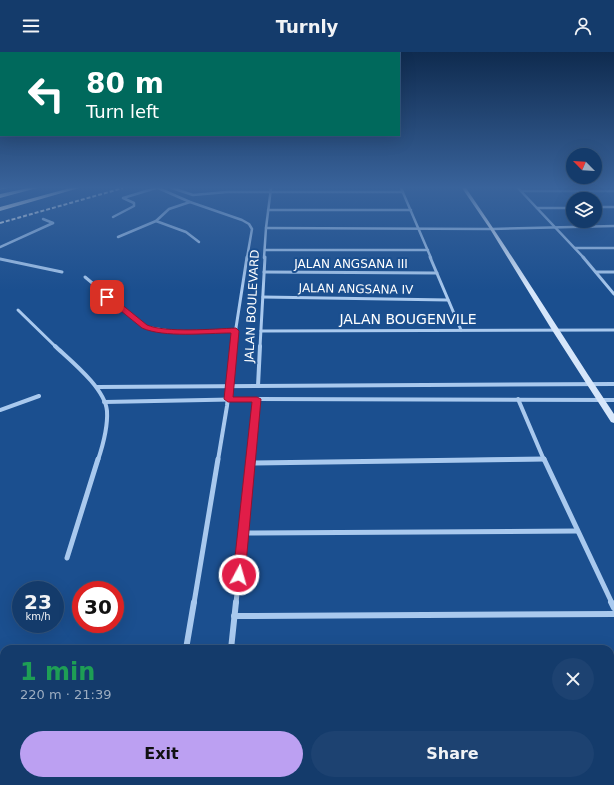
<!DOCTYPE html>
<html lang="en">
<head>
<meta charset="utf-8">
<style>
  body { margin:0; font-family:"DejaVu Sans",sans-serif; background:#1d4271; color:#f1f3f6; height:100vh; display:flex; flex-direction:column; font-size:15px; white-space:nowrap }
  * { box-sizing:border-box; margin:0 }
  p { font-size:13px; color:#9dadc1 }
  .icon { flex:none; width:22px; height:22px; fill:none; stroke:currentColor; stroke-width:2; stroke-linecap:round; stroke-linejoin:round }
  .map { position:relative; flex:1; overflow:hidden }
  .side { position:absolute; left:0px; top:593px; width:614px; height:140px; display:flex; flex-direction:column; background:#143b6b; border-radius:12px 12px 0 0; box-shadow:0 4px 16px #0002,0 0 0 1px #33557e }
  .side>* { flex:none }
  .guide { position:absolute; left:0px; top:0px; width:400px; height:84px; box-shadow:0 4px 16px #0002,0 0 0 1px #33557e; background:#00695c; color:#fff; overflow:hidden }
  .needle { width:26px; rotate:294deg }
  .controls { position:absolute; left:566px; top:96px; display:grid; gap:8px }
  .controls a { display:grid; place-items:center; width:36px; height:36px; border-radius:50%; background:#143b6b; box-shadow:0 4px 16px #0002,0 0 0 1px #33557e; font-size:20px }
  .speed { position:absolute; left:12px; top:529px; display:flex; gap:8px; font-size:20px; font-weight:700; text-align:center }
  .speed>* { display:grid; place-content:center; width:52px; height:52px; border-radius:50%; background:#143b6b; box-shadow:0 4px 16px #0002,0 0 0 1px #33557e; line-height:1 }
  .speed small { font-size:10px; font-weight:400 }
  .speed .limit { border:6px solid #d22; background:#fff; color:#111 }
  .pin { position:absolute; display:grid; place-items:center; width:34px; height:34px; color:#fff; margin:-17px; border-radius:8px; box-shadow:0 2px 6px #0006 }
  .me { position:absolute; width:44px; margin:-22px; rotate:6deg; stroke-linejoin:round; filter:drop-shadow(0 0 3px #0008) }
  .turn { display:flex; align-items:center; gap:14px; height:84px; padding:0 20px; font-size:18px }
  .turn .icon { width:52px; height:52px; stroke-width:2.5 }
  .turn b { display:block; font-size:28px; line-height:34px }
  .round { display:grid; place-items:center; flex:none; width:42px; height:42px; border-radius:21px; background:#1d4271 }
  .overview { display:flex; align-items:center; justify-content:space-between; height:68px; padding:0 20px }
  h1 { font-size:24px; font-weight:700; line-height:30px; color:#1e9e55 }
  .action { display:flex; gap:8px; margin-top:auto; padding:8px 20px }
  .action a { flex:1; height:46px; border-radius:24px; background:#bca0f2; color:#111; font-size:16px; font-weight:700; line-height:46px; text-align:center }
  .action a+a { background:#1d4271; color:#f1f3f6 }
  header { display:flex; justify-content:space-between; align-items:center; height:52px; padding:0 20px; background:#143b6b; font-size:18px; font-weight:700 }
  .map>svg:first-child { display:block }
</style>
</head>
<body>
<header><svg class="icon" aria-label="menu" viewBox="0 0 24 24"><path d="M4 6h16M4 12h16M4 18h16"/></svg>Turnly<svg class="icon" aria-label="person" viewBox="0 0 24 24"><circle cx="12" cy="8" r="4"/><path d="M4 21q1-7 8-7t8 7"/></svg></header>
<div class="map">
<svg width="614" height="733" viewBox="0 0 614 733">
  <rect width="100%" height="100%" fill="#1b4f8f"/>
  <g fill="none" stroke-linecap="round" stroke-linejoin="round">
    <g stroke="#a9c9ee" stroke-width="2.5">
      <polyline points="158,136 190,150 242,168 249,172 252,177 247,206"/>
      <polyline points="172,136 193,143 227,140 403,140"/>
      <polyline points="401,136 431,206"/>
      <polyline points="518,136 584,206"/>
      <polyline points="521,139 614,139"/>
      <polyline points="595,155 614,155"/>
      <polyline points="537,156 573,156"/>
      <polyline points="268,158 411,158"/>
      <polyline points="113,165 134,154 134,151 123,146 156,136"/>
      <polyline points="43,167 53,171"/>
      <polyline points="156,169 186,180 199,190"/>
      <polyline points="266,176 492,177 614,174"/>
      <polyline points="118,185 156,169 169,157 190,150"/>
      <polyline points="0,195 53,171"/>
      <polyline points="575,196 614,196"/>
      <polyline points="265,198 428,198"/>
      <polyline points="264,206 266,176 271,136"/>
    </g>
    <g stroke="#a9c9ee" stroke-width="3">
      <polyline points="430,205 461,278"/>
      <polyline points="583,205 614,242"/>
      <polyline points="0,207 62,220"/>
      <polyline points="264,220 437,221"/>
      <polyline points="596,220 614,220"/>
      <polyline points="85,225 145,275 176,280 235,279"/>
      <polyline points="263,245 448,248"/>
      <polyline points="18,258 56,295"/>
      <polyline points="261,279 614,278"/>
      <polyline points="233,295 247,205"/>
      <polyline points="260,295 265,205"/>
    </g>
    <g stroke="#a9c9ee" stroke-width="4">
      <path d="M 55,294 C 71,309 105,336 107,359 C 108,375 103,393 98,408"/>
      <polyline points="258,334 260,294"/>
      <polyline points="97,335 614,332"/>
      <polyline points="518,347 544,408"/>
      <polyline points="104,350 257,347 614,348"/>
      <polyline points="0,358 39,344"/>
      <polyline points="218,408 227,354 233,294"/>
      <polyline points="251,408 257,347"/>
      <polyline points="472,408 544,407"/>
    </g>
    <g stroke="#a9c9ee" stroke-width="5">
      <polyline points="544,407 612,551"/>
      <polyline points="251,411 544,407"/>
      <polyline points="244,481 577,479"/>
      <polyline points="67,506 98,407"/>
      <polyline points="194,551 218,407"/>
      <polyline points="236,551 251,407"/>
    </g>
    <g stroke="#a9c9ee" stroke-width="6">
      <polyline points="611,550 614,556"/>
      <polyline points="234,564 614,562"/>
      <polyline points="186,597 194,550"/>
      <polyline points="231,597 236,550"/>
      <polyline points="610,685 614,685"/>
      <polyline points="164,733 165,729"/>
      <polyline points="215,733 216,729"/>
    </g>
    <path fill="#d6e6fa" fill-rule="evenodd" d="M 462,136 L 466,136 C 517,210 564,287 614,362 L 614,371 L 611,370 L 552,278 L 490,177 Z"/>
    <g fill="#fff" fill-rule="evenodd">
      <polygon points="28,136 37,136 0,146 0,142"/>
      <polygon points="70,136 79,136 0,159 0,155"/>
    </g>
    <polyline stroke="#fff" stroke-width="1" points="0,137 6,136"/>
    <polyline stroke="#fff" stroke-width="2" stroke-dasharray="4 2" stroke-linecap="butt" points="0,171 123,136"/>
  </g>
  <linearGradient id="sky" x2="0" y2="1"><stop stop-color="#0f2b4f"/><stop offset="0.57" stop-color="#39639b"/><stop offset="1" stop-color="#39639b" stop-opacity="0"/></linearGradient>
  <rect width="614" height="238" fill="url(#sky)"/>
  <path fill="#e11d48" stroke="#92132f" d="M 105,243 L 110,243 L 147,273 C 165,281 214,277 236,276 L 239,279 L 233,345 L 257,345 L 261,347 L 245,523 L 243,526 L 239,528 L 235,526 L 233,523 L 252,350 L 228,350 L 224,347 L 231,281 C 207,281 164,286 142,276 L 105,246 Z"/>
  <g text-anchor="middle" stroke-width="4" stroke-linejoin="round" paint-order="stroke">
    <g font-size="12" fill="#fff" stroke="#1b4f8f">
      <text x="351" y="216">JALAN ANGSANA III</text>
      <text transform="translate(356 237) rotate(1)" y="4">JALAN ANGSANA IV</text>
      <text transform="translate(252 254) rotate(-87)" y="4">JALAN BOULEVARD</text>
    </g>
    <g font-size="14" fill="#fff" stroke="#1b4f8f">
      <text x="408" y="272">JALAN BOUGENVILE</text>
    </g>
  </g>
</svg>
<div class="controls">
<a><svg class="needle" viewBox="-14 -14 28 28"><path d="M0-13l5 13h-10z" fill="#e53935"/><path d="M0 13l5-13h-10z" fill="#9dadc1"/></svg></a>
<a><svg class="icon" aria-label="layers" viewBox="0 0 24 24"><path d="M12 4l9 5-9 5-9-5zM3 14l9 5 9-5"/></svg></a>
</div>
<div class="speed"><div>23<small>km/h</small></div><div class="limit">30</div></div>
<div class="pin" style="left:107px;top:245px;background:#d93025"><svg class="icon" aria-label="arrive" viewBox="0 0 24 24"><path d="M6 21V4h12l-3 4 3 4H6"/></svg></div>
<svg class="me" style="left:239px;top:523px" viewBox="-20 -20 40 40"><circle r="17" fill="#e11d48" stroke="#fff" stroke-width="3"/><path d="M0-11L8 9 0 5-8 9z" fill="#fff"/></svg>
<div class="guide">
<div class="turn"><svg class="icon" aria-label="left" viewBox="0 0 24 24"><path d="M17 20v-9H6M10 6l-5 5 5 5"/></svg><div><b>80 m</b>Turn left</div></div>
</div>
<section class="side">
<div class="overview"><div><h1>1 min</h1><p>220 m · 21:39</p></div><a class="round"><svg class="icon" aria-label="close" viewBox="0 0 24 24"><path d="M6 6l12 12M18 6L6 18"/></svg></a></div>
<div class="action"><a>Exit</a><a>Share</a></div>
</section>
</div>
</body>
</html>
